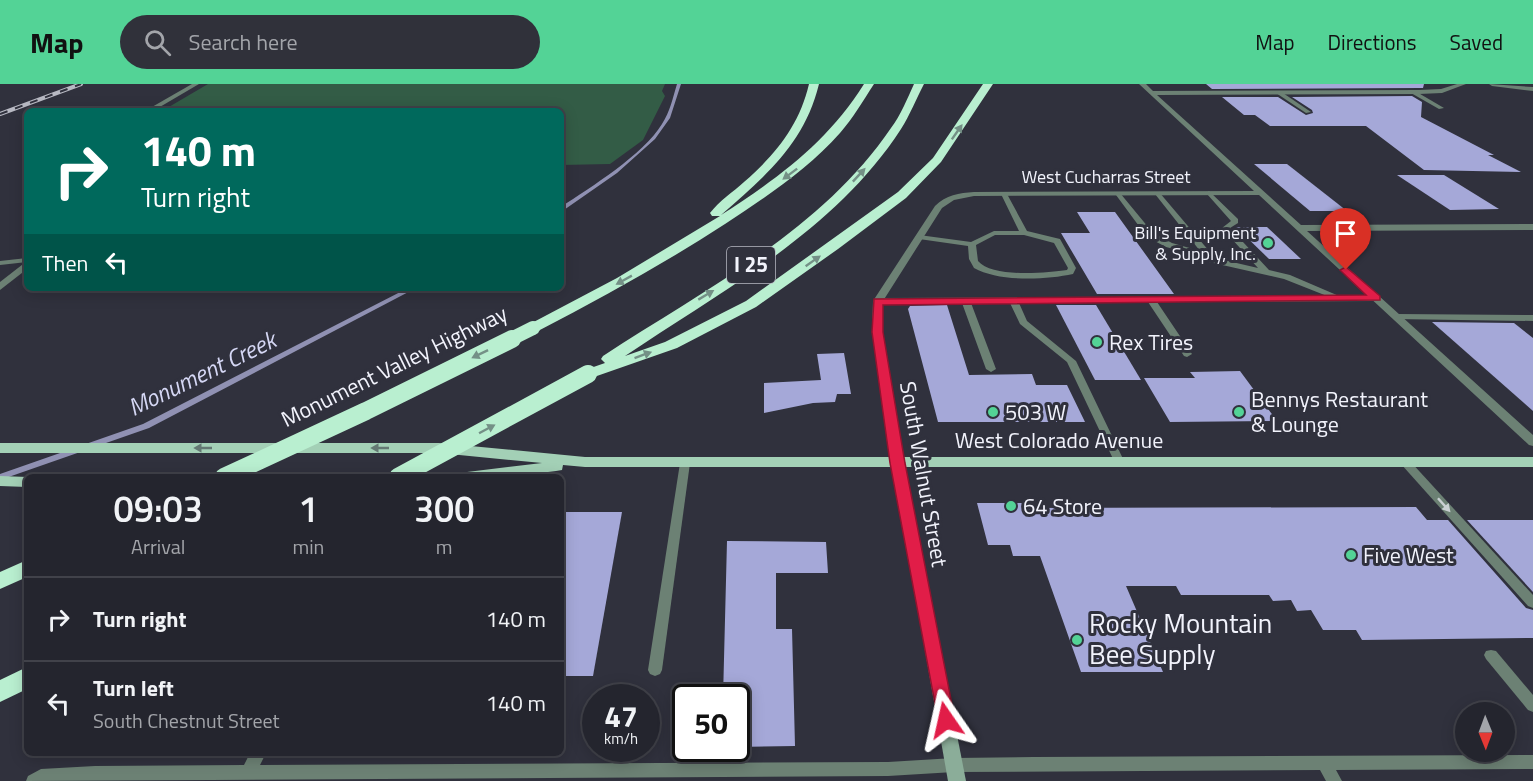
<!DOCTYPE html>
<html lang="en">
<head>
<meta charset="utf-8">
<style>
  body { margin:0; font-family:"Titillium Web",sans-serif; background:#30313a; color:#f1f3f6; height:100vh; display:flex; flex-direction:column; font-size:22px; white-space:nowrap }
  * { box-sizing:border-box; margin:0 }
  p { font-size:20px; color:#a3a5aa }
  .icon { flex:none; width:33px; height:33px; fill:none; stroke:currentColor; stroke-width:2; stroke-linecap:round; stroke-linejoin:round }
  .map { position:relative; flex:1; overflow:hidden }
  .details { position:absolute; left:24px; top:390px; width:540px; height:282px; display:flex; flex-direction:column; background:#24252e; border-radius:9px; box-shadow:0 3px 15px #0003,0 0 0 2px #41424a }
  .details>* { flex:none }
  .hud { position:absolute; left:24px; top:24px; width:540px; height:183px; border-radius:9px; box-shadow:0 3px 15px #0003,0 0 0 2px #41424a; background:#00695c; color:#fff; overflow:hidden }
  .needle { width:39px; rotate:179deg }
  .controls { position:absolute; left:1455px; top:618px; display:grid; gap:12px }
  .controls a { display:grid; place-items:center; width:60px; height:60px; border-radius:50%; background:#24252e; box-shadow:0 3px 15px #0003,0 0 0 2px #41424a; font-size:30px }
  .speed { position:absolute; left:582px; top:600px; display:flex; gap:12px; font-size:30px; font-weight:700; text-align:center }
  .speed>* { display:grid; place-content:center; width:78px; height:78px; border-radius:50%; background:#24252e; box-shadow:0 3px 15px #0003,0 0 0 2px #41424a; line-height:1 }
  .speed small { font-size:15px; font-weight:400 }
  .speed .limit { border:3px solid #111; border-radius:9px; background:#fff; color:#111 }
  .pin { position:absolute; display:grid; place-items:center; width:51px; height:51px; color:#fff; margin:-62px -26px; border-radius:50% 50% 50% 0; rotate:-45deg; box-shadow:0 0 6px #0007 }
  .pin .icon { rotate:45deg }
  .me { position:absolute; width:66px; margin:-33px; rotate:349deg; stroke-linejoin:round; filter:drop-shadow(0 0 4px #0008) }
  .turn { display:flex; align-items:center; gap:21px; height:126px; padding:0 18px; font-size:27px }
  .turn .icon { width:78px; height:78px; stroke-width:2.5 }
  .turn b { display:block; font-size:42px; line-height:51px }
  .then { display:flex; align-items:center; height:57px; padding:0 18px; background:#0003; gap:12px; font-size:22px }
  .eta { display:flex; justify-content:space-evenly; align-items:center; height:102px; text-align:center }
  .eta b { font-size:36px; font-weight:600; line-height:42px }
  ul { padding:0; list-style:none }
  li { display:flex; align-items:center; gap:18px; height:84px; padding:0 18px; border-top:2px solid #41424a }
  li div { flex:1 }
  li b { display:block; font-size:22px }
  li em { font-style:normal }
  header { display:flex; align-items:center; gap:36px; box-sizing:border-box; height:84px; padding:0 30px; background:#53d396; color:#111 }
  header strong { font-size:28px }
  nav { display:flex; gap:33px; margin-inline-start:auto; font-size:21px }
  .search { width:420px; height:54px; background:#30313a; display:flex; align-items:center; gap:15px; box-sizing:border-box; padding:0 21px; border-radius:33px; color:#a3a5aa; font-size:22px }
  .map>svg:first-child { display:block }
</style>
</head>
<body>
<header>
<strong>Map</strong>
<div class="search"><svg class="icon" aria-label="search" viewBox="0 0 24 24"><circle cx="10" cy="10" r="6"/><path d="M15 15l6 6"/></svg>Search here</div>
<nav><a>Map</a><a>Directions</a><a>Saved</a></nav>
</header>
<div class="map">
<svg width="1533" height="697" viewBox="0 0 1533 697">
  <rect width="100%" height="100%" fill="#30313d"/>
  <polygon fill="#335c46" points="208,0 665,0 662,7 665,12 643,56 610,80 561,81 561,27 162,27"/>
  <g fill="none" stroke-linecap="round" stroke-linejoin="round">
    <g fill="#9091b3" fill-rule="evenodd">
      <path d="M 677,0 L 681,0 L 670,34 L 655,55 L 617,89 L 561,128 L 561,123 C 591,103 643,71 662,40 C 670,28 673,13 677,0 Z"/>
      <polygon points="408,204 416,204 149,344 0,396 0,390 143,340"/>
    </g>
  </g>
  <g fill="#a5a8d8">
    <polygon points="1206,0 1424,0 1423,4 1419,4 1212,5"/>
    <polygon points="1412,12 1422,18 1421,33 1494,71 1488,71 1521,88 1424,86 1366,42 1270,42 1255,31 1244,31 1222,13 1278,13 1306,31 1313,29 1312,26 1292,13"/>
    <polygon points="1254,80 1287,80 1347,127 1310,127"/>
    <polygon points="1397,91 1444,91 1499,125 1450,126"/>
    <polygon points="1077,128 1115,128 1174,210 1097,210 1061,149 1090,149"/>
    <polygon points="1236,143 1267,143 1301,175 1269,175"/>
    <polygon points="947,221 969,291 1032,290 1036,301 1067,301 1085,338 938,338 908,225 910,222"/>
    <polygon points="1056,221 1096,221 1141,296 1095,296"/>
    <polygon points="1432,238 1514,239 1533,254 1533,327"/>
    <polygon points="844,269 851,310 837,310 835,318 813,319 764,329 764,299 821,296 817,270"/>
    <polygon points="1240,287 1277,337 1170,338 1144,294 1195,294 1190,288"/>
    <polygon points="977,419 1027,419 1028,424 1416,423 1427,436 1448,436 1526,524 1533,526 1533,554 1362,556 1356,546 1323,546 1311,526 1297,527 1291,516 1273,517 1269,511 1181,511 1176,502 1126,502 1163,588 1081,588 1040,472 1013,472 1010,461 988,461"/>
    <polygon points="561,428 622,428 593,592 561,592"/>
    <polygon points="1467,436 1533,436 1533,508"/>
    <polygon points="727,457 826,458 828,489 776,489 776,545 792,545 795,662 736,663 736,614 723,614"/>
  </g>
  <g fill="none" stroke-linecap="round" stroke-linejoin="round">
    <g fill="#6c8174" fill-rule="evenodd">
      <polygon points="1489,0 1533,3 1533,7 1492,2"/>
      <polygon points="1276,7 1280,7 1311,28 1306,29 1276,9"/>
      <polygon points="1411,7 1415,7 1444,24 1439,25 1411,9"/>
      <path d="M 1004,108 L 1007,110 L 1027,147 L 1060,155 L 1076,184 L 1073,190 C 1045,196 999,198 974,184 L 969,175 L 968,162 L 919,155 L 915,153 L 919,151 L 971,158 L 994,147 L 1019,147 L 1001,110 ZM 995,151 L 1024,151 L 1054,159 L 1068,184 L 1067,186 C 1046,189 992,194 978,177 L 976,161 Z"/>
      <polygon points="1155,108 1159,108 1215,174 1258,184 1222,144 1231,137 1207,110 1206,109 1209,107 1238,135 1238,139 1230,144 1269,186 1290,191 1339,212 1376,211 1380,214 1376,217 1157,218 1192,270 1187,273 1184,272 1148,218 1019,219 1027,237 1076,277 1125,379 1120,382 1115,379 1067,278 1020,240 1010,219 971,219 996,285 991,288 986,285 962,219 878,220 874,217 878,214 1327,212 1284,195 1209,178 1205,173 1166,163 1147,153 1116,111 1116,109 1120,109 1153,149 1172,159 1200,167 1155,110"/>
      <polygon points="27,174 27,178 0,181 0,177"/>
      <polygon points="1397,230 1533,231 1533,237 1394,235 1394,231"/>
      <polygon points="1405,375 1409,376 1533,511 1533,524 1528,522 1401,380 1400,378"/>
      <polygon points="685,376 690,379 662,586 660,590 655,592 650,590 648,586 680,379"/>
      <polygon points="1491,566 1496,567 1533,611 1533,628 1528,626 1486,575 1484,571 1486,567"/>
      <polygon points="250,669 266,669 260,681 888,678 954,674 1034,673 1533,671 1533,685 1336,686 1342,697 1326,697 1320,686 954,688 888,692 26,697 28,692 41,685 95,682 244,681"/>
    </g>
    <g fill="#6c8174" fill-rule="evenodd">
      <polygon points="192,0 199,0 153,27 145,27"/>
      <path d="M 1139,0 L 1146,0 L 1153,7 L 1419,6 L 1441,5 L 1457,0 L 1466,0 L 1442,9 L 1419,10 L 1157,11 L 1301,141 L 1533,140 L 1533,146 L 1307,147 L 1533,351 L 1533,362 L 1529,361 L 1259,111 L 974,112 L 954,116 L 942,124 L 883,217 L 882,248 L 904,379 L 898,383 L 894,382 L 872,248 L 873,217 L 935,122 C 946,111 959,109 974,108 L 1254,107 Z"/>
      <polygon points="27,177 27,185 0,206 0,198"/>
    </g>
    <polygon fill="#8bad99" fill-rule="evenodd" points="898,375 904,379 966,697 948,697 892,379"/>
    <g fill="#a3d0b6" fill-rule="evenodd">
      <polygon points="0,359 439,359 585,373 1533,373 1533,383 585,383 563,381 562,386 556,387 508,393 459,393 467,388 542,379 439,369 0,369"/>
      <polygon points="0,392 28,393 27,403 0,402"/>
    </g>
    <g fill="#b9efd0" fill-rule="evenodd">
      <path d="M 809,0 L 819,0 C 804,61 765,92 721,131 C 777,95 828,58 864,0 L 874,0 C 863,17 853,34 840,49 C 807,86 766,113 725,140 C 665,179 602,214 538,247 L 528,247 L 525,244 L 528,241 L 617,194 L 720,132 L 712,132 L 710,129 C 719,117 733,108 744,98 C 776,70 799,42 809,0 Z"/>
      <path d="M 914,0 L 924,0 C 916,15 910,31 901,45 C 835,147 723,206 625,272 L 665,258 L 746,217 L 898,108 L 933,74 L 983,0 L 993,0 L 941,78 L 906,114 L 838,165 L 756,223 L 677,264 L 594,293 L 582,293 L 580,290 L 582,287 L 605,279 L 601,275 L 603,272 C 705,205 821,147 891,44 C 901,31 907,15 914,0 Z"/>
      <polygon points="27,476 27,493 0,505 0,488"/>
      <polygon points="27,583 27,605 0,618 0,596"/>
    </g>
    <defs>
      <polyline id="rail" points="0,30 81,0"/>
    </defs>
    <use href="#rail" stroke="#b8b9c3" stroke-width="4"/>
    <use href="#rail" stroke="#30313d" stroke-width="2" stroke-dasharray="8" stroke-linecap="butt"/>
    <polyline stroke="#b9efd0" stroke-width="14" points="509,256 533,244"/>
    <g stroke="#b9efd0" stroke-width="18">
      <polyline points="224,393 366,327 512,255"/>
      <polyline points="398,393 588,290"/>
    </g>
  </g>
  <defs><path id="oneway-solid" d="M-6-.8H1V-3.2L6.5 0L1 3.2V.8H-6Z" transform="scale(1.5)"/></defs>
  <g fill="#749086">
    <use href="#oneway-solid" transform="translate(957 48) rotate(-55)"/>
    <use href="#oneway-solid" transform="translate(790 90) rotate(143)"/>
    <use href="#oneway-solid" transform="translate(859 91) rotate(-47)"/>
    <use href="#oneway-solid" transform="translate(813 177) rotate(-35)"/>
    <use href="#oneway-solid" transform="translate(624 196) rotate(151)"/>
    <use href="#oneway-solid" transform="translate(706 211) rotate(-31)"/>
    <use href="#oneway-solid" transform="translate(480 270) rotate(154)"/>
    <use href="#oneway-solid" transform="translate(643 271) rotate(-20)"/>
    <use href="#oneway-solid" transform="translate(487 345) rotate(-28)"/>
  </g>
  <g fill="#647973">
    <use href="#oneway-solid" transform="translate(203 364) rotate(-180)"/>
    <use href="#oneway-solid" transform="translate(380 364) rotate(-180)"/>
  </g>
  <use fill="#cad1d3" href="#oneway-solid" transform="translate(1444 421) rotate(48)"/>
  <polygon fill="#e11d48" stroke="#92132f" stroke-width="1.5" points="1346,183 1380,212 1380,216 883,221 883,248 905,379 955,636 952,641 946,644 939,641 890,379 872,248 874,215 1366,211 1342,188 1340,186"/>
  <g fill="#53d396" stroke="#30313d" stroke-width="2">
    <circle cx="1268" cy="159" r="6"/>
    <circle cx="1097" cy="258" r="6"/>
    <circle cx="993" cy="328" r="6"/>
    <circle cx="1239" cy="328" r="6"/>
    <circle cx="1011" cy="422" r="6"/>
    <circle cx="1351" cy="471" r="6"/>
    <circle cx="1077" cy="556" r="6"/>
  </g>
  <g text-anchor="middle" stroke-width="6" stroke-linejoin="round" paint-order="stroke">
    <g font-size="18" fill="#f2f3fc" stroke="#30313d">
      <text x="1106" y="99">West Cucharras Street</text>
    </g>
    <g font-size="18" fill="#f2f3fc" stroke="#30313d" text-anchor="end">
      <text x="1256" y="155">Bill's Equipment<tspan x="1256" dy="21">&amp; Supply, Inc.</tspan></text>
    </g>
    <rect fill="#30313d" stroke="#b8b9c3" stroke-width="1.5" x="727" y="163" width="48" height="36" rx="4.5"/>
    <g font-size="21" font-weight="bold" fill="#f2f3fc">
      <text x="751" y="188">I 25</text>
    </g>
    <g font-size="22" fill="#f2f3fc" stroke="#30313d" text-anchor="start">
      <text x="1109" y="266">Rex Tires</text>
      <text x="1251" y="323">Bennys Restaurant<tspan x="1251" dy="25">&amp; Lounge</tspan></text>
      <text x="1005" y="336">503 W</text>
      <text x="1023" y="430">64 Store</text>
      <text x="1363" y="479">Five West</text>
    </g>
    <g font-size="22" fill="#f2f3fc" stroke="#30313d">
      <text transform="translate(394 282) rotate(-26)" y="8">Monument Valley Highway</text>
      <text x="1059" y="364">West Colorado Avenue</text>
      <text transform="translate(924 390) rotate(80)" y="8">South Walnut Street</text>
    </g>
    <g font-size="24" font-style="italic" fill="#d5d7f4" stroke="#30313d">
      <text transform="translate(202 290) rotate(-26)" y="8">Monument Creek</text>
    </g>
    <g font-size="27" fill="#f2f3fc" stroke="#30313d" text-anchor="start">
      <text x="1089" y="549">Rocky Mountain<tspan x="1089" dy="31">Bee Supply</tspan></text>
    </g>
  </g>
</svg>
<div class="controls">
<a><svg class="needle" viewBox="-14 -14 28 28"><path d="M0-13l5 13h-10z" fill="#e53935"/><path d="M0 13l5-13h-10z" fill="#a3a5aa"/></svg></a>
</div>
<div class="speed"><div>47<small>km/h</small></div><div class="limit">50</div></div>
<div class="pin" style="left:1346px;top:186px;background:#d93025"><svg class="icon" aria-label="arrive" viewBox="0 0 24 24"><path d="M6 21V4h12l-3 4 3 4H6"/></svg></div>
<svg class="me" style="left:946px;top:636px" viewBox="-20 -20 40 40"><path d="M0-17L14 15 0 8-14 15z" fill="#e11d48" stroke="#fff" stroke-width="4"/></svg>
<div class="hud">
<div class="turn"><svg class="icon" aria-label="right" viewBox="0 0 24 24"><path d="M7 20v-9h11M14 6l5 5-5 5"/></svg><div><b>140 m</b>Turn right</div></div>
<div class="then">Then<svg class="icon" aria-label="left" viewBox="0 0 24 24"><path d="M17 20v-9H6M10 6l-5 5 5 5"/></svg></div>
</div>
<section class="details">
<div class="eta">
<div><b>09:03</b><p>Arrival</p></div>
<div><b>1</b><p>min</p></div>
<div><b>300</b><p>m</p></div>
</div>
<ul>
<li><svg class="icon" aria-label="right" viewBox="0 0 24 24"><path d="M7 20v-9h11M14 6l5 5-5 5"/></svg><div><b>Turn right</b></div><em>140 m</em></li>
<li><svg class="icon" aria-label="left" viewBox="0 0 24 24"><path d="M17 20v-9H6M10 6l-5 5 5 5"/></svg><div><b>Turn left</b><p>South Chestnut Street</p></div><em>140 m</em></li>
</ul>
</section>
</div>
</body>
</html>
